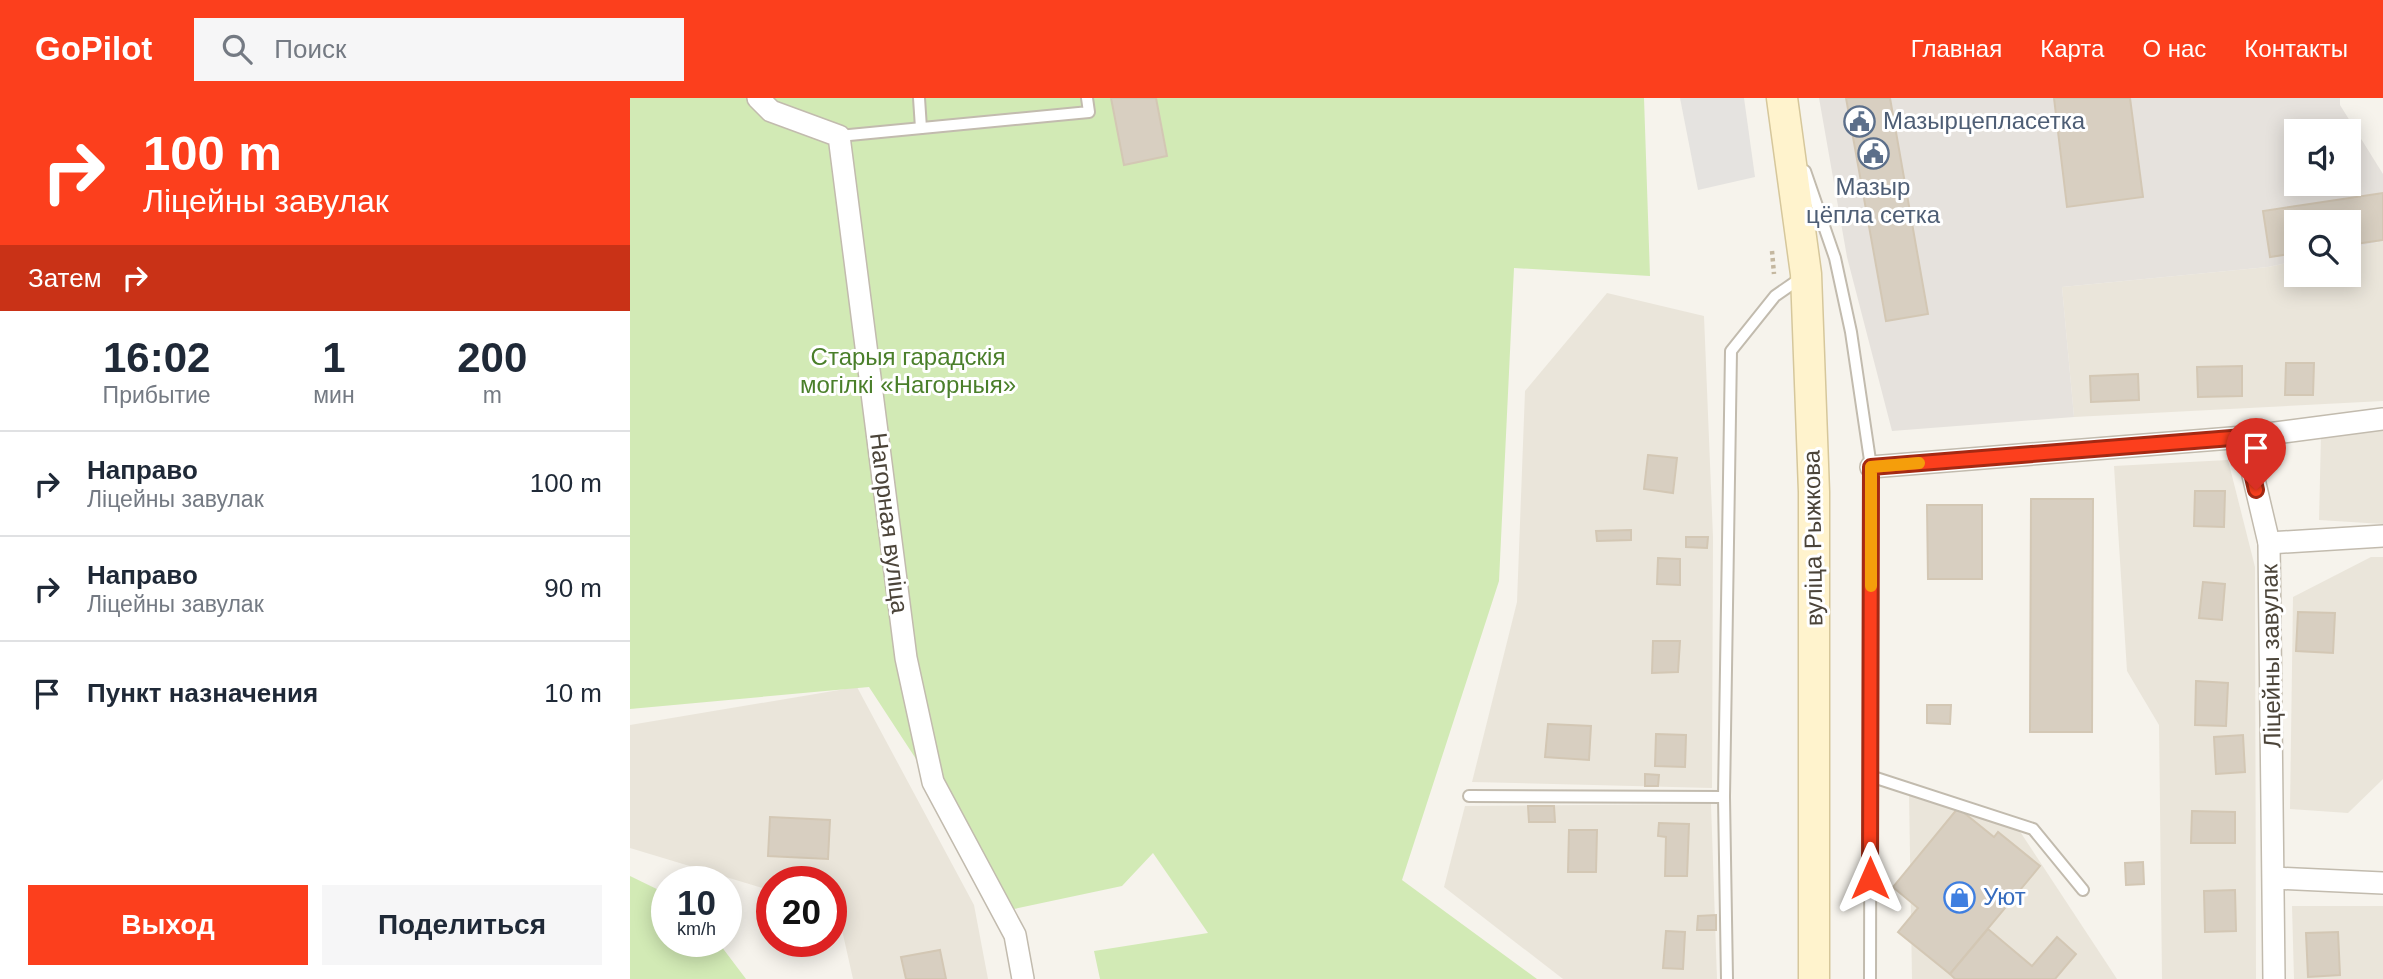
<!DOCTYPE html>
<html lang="ru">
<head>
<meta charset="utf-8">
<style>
  body { margin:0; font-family:Arial,sans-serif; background:#f6f6f7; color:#1f2937; height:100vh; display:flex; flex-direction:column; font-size:26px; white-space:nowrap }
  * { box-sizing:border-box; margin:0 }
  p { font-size:23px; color:#747a83 }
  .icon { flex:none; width:38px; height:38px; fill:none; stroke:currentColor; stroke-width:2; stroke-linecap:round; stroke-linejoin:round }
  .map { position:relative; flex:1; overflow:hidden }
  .panel { display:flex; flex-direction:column; background:#fff; width:630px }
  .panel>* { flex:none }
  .guide { background:#fc3f1d; color:#fff; overflow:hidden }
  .fabs { position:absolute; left:1654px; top:21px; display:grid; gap:14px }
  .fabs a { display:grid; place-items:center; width:77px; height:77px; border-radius:0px; background:#fff; box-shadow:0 4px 18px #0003; font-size:35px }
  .speed { position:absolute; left:21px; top:768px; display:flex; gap:14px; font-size:35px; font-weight:700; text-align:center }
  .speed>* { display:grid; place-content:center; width:91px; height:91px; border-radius:50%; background:#fff; box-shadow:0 4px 18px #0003; line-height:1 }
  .speed small { font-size:18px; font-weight:400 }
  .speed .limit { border:10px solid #d22; background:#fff; color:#111 }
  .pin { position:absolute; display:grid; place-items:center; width:60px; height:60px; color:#fff; margin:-72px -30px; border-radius:50% 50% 50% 0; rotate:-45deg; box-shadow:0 0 7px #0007 }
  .pin .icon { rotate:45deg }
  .me { position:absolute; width:77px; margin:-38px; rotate:0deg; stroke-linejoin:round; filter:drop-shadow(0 0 5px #0008) }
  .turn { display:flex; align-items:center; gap:24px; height:147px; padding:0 28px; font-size:32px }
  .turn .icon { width:91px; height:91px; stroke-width:2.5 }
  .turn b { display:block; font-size:49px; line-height:60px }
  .then { display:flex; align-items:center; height:66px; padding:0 28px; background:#0003; gap:14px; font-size:26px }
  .eta { display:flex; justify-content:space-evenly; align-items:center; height:119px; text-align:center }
  .eta b { font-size:42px; font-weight:700; line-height:49px }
  .button { display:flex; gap:14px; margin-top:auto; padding:14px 28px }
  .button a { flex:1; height:80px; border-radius:0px; background:#fc3f1d; color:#fff; font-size:28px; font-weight:700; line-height:80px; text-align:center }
  .button a+a { background:#f6f6f7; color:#1f2937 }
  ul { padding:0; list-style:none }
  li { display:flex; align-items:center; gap:21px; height:105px; padding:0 28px; border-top:2px solid #e0e1e3 }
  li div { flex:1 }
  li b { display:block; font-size:26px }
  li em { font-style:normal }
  header { display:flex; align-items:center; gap:42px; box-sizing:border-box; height:98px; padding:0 35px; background:#fc3f1d; color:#fff }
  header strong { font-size:33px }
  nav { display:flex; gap:38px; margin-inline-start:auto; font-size:24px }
  .search { width:490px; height:63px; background:#f6f6f7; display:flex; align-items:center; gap:18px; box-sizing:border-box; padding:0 24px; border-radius:0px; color:#747a83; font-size:26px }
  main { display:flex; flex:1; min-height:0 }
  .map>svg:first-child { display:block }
</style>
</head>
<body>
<header>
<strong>GoPilot</strong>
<div class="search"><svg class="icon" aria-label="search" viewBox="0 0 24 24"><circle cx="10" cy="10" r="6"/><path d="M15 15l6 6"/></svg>Поиск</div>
<nav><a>Главная</a><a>Карта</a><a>О нас</a><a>Контакты</a></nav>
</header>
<main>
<section class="panel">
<div class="guide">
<div class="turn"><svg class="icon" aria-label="right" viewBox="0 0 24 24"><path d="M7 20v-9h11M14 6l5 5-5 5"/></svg><div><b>100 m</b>Ліцейны завулак</div></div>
<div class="then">Затем<svg class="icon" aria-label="right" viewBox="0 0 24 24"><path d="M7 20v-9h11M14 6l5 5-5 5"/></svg></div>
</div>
<div class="eta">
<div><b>16:02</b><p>Прибытие</p></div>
<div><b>1</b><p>мин</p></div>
<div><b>200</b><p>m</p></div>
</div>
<ul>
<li><svg class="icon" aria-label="right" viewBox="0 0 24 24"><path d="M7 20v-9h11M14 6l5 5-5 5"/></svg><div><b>Направо</b><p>Ліцейны завулак</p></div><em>100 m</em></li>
<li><svg class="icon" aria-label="right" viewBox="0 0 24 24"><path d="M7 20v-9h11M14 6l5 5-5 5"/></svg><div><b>Направо</b><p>Ліцейны завулак</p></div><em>90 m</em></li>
<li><svg class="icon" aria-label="arrive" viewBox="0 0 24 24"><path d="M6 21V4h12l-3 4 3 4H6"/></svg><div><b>Пункт назначения</b></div><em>10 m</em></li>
</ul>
<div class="button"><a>Выход</a><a>Поделиться</a></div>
</section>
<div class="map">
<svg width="1753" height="881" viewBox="0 0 1753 881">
  <rect width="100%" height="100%" fill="#f6f3ec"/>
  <g fill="#eae5da">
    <polygon points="1753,143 1753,303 1444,319 1432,189 1638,169 1666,163 1666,177 1718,177 1719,151"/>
    <polygon points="977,195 1074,218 1083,439 1082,690 842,684 887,504 895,293"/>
    <polygon points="1753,331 1753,426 1689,422 1691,337"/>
    <polygon points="1598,362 1625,469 1626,881 1532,881 1529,627 1497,573 1484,368"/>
    <polygon points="1741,459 1753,459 1753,681 1718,715 1660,711 1663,499"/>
    <polygon points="227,589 344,807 358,881 223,881 208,814 201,811 201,784 142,784 142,793 0,750 0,627"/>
    <polygon points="1279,696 1385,726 1487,881 1282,881"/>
    <polygon points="1081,706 1087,881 933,881 814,789 835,708"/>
    <polygon points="1662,808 1753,808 1753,881 1664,881"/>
  </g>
  <path fill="#e6e2dd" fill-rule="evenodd" d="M 1189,0 L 1710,0 L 1710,7 L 1753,76 L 1753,143 L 1719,151 L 1718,124 L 1666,124 L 1666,163 L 1638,169 L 1432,189 L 1444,319 L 1262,333 L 1217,159 ZM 1666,33 L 1718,33 L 1718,86 L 1666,86 Z"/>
  <g fill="#d2eab5">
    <polygon points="0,0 1014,0 1020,178 884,170 869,483 772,782 907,881 470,881 464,853 578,835 523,755 492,788 384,811 239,589 0,611"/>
    <polygon points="0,778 37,796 37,844 88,844 116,881 0,881"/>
  </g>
  <polygon fill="#e5e3e0" points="1050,0 1114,0 1125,79 1068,92"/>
  <g fill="#d8cfc1" stroke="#d3c7b4" stroke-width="2">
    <polygon points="481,0 526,0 537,58 494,67"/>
    <polygon points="1216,0 1260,0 1298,216 1256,223"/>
    <polygon points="1424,0 1500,0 1513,99 1437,109"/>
    <polygon points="1753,95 1753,142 1718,147 1718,124 1666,124 1666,155 1640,159 1633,113"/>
    <polygon points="1656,265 1684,265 1683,297 1655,297"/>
    <polygon points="1612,268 1612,298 1568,299 1567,269"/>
    <polygon points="1508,276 1509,302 1461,304 1460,278"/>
    <polygon points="1018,357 1047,360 1043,395 1014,391"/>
    <polygon points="1565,393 1595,393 1594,429 1564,428"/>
    <polygon points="1401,401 1463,401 1462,634 1400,634"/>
    <polygon points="1297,407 1352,407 1352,481 1298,481"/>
    <polygon points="1001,432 1001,442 967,443 966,433"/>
    <polygon points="1056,439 1078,439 1077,450 1056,449"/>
    <polygon points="1028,460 1050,461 1050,487 1027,486"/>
    <polygon points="1573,484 1595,486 1592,522 1569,520"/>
    <polygon points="1668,514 1705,515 1703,555 1666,553"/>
    <polygon points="1023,543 1050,543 1048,574 1022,575"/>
    <polygon points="1566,583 1598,585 1596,628 1565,627"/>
    <polygon points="1297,607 1321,607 1320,626 1297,625"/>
    <polygon points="918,626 961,628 959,662 915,659"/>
    <polygon points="1026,636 1056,637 1055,669 1025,668"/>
    <polygon points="1613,637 1615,674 1586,676 1584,639"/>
    <polygon points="1015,676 1029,677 1028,688 1015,688"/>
    <polygon points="898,708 924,708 925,724 899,724"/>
    <polygon points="1328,710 1364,739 1368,734 1410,768 1320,876 1268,834 1288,810 1263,789"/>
    <polygon points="1562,713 1605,714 1605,745 1561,745"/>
    <polygon points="140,719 200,722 198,761 138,758"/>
    <polygon points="1029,725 1059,726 1057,778 1035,778 1036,739 1028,738"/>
    <polygon points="939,732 967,732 966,774 938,774"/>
    <polygon points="1513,764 1514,786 1496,787 1495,765"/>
    <polygon points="1605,792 1606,833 1575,834 1574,793"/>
    <polygon points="1086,817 1086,832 1067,832 1068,818"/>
    <polygon points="1358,831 1402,868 1427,839 1446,856 1425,881 1325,881 1320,876"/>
    <polygon points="1036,833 1055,834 1053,871 1033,870"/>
    <polygon points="1708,834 1710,877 1678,879 1676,835"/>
    <polygon points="310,852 316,881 276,881 271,859"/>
  </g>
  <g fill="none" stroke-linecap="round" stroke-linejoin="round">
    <defs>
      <g id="lane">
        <polyline points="289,0 291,30"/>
        <polyline points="209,38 459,14 457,0"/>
        <polyline points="1175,73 1205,160 1221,234 1241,369 1240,881"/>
        <polyline points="1240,678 1403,731 1453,792"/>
        <polyline points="839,698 1094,699"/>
        <polyline points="1097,881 1094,699 1101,253 1145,198 1171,180"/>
      </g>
      <g id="street">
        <polyline points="128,0 141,13 209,38 276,560 303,684 385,837 393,881"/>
        <polyline points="1614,339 1639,445 1644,881"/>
        <polyline points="1241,369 1614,339 1753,321"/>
        <polyline points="1639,445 1753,438"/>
        <polyline points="1644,780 1753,785"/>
      </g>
      <polyline id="secondary" points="1152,0 1176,176 1184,394 1184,881"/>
    </defs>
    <use href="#lane" stroke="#c2bbae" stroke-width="14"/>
    <use href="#street" stroke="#c2bbae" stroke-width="24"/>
    <use href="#secondary" stroke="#d6c79b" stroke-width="33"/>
    <polyline stroke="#c4b79f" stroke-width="4.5" stroke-dasharray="3.5 3.5" stroke-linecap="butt" points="1142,153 1144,176"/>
    <use href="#lane" stroke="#fff" stroke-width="10"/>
    <use href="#street" stroke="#fff" stroke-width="21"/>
    <use href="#secondary" stroke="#fff3cd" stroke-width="30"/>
  </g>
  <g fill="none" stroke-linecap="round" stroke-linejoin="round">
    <defs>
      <polyline id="route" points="1240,780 1241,369 1614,339 1626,392"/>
    </defs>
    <use href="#route" stroke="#a42913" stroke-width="18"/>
    <use href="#route" stroke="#fc3f1d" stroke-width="12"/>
    <polyline stroke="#f59e0b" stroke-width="12" points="1241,488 1241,369 1289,365"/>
  </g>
  <defs>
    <symbol id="civic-ring" viewBox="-11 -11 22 22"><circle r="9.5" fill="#fff" stroke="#5c6f8a" stroke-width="1.5"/><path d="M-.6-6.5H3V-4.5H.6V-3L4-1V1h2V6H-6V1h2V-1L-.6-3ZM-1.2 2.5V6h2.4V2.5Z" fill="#5c6f8a"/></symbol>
    <symbol id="shop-ring" viewBox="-11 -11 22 22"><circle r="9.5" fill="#fff" stroke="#3f7fe0" stroke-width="1.5"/><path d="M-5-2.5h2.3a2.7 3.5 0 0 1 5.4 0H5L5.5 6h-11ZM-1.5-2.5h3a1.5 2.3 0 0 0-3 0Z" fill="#3f7fe0"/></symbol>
  </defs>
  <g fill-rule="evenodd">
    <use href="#civic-ring" x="1212" y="6" width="35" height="35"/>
    <use href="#civic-ring" x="1226" y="38" width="35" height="35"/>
    <use href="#shop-ring" x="1312" y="782" width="35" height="35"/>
  </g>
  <g text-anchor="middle" stroke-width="6" stroke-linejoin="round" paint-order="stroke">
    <g font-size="24" fill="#4e5e75" stroke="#fff" text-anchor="start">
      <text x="1253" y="31">Мазырцепласетка</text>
      <text x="1243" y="97" text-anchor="middle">Мазыр<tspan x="1243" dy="28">цёпла сетка</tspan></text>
    </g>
    <g font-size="24" fill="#4a7f2a" stroke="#fff">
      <text x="278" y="267">Старыя гарадскія<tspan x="278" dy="28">могілкі «Нагорныя»</tspan></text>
    </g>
    <g font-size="24" fill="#4b4439" stroke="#fff">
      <text transform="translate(259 425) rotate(83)" y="8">Нагорная вуліца</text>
      <text transform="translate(1183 440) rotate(-91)" y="8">вуліца Рыжкова</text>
      <text transform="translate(1641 558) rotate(-91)" y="8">Ліцейны завулак</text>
    </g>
    <g font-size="24" fill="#366cbe" stroke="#fff" text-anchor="start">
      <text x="1353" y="807">Уют</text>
    </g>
  </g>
</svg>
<div class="fabs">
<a><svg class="icon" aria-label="sound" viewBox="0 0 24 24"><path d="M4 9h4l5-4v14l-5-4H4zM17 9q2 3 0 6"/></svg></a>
<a><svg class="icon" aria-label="search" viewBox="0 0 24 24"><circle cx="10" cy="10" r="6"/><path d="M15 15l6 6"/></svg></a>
</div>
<div class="speed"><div>10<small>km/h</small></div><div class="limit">20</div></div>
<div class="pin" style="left:1626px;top:392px;background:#d93025"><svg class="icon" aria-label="arrive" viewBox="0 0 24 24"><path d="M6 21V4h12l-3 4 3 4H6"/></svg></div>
<svg class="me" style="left:1240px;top:780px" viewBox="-20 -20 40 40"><path d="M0-17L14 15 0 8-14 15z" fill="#fc3f1d" stroke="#fff" stroke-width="4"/></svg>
</div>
</main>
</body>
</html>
